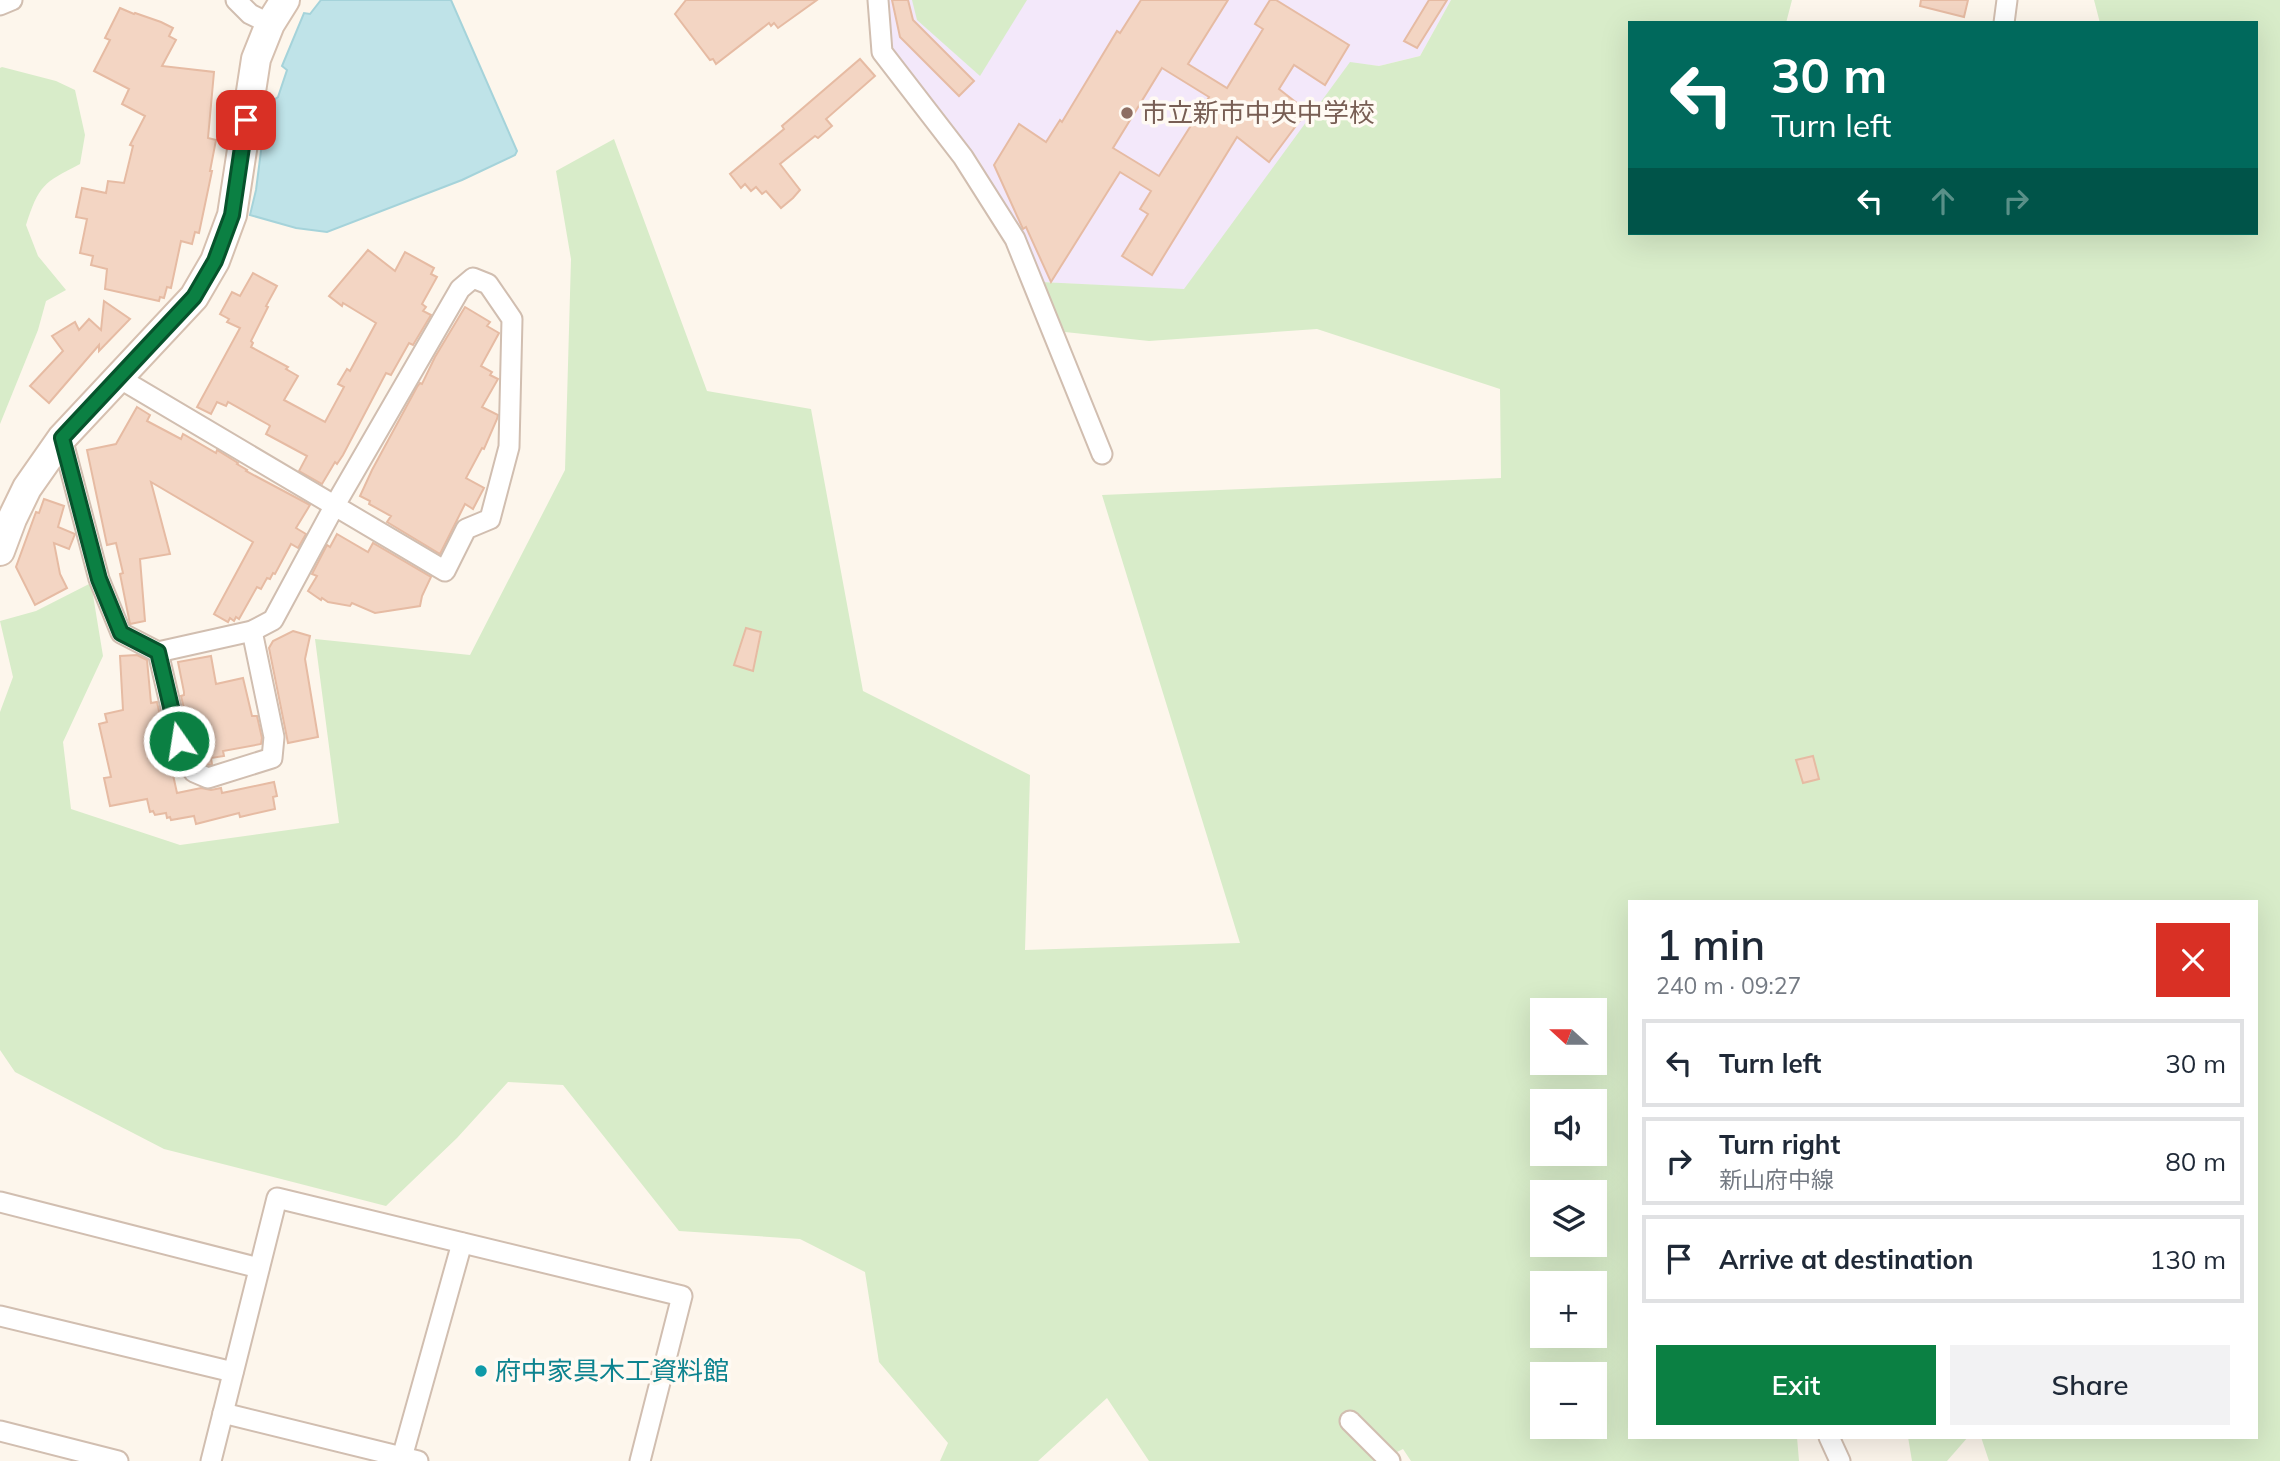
<!DOCTYPE html>
<html lang="en">
<head>
<meta charset="utf-8">
<style>
  body { margin:0; font-family:Mulish,"Noto Sans JP",sans-serif; background:#f2f2f3; color:#1f2937; height:100vh; display:flex; flex-direction:column; font-size:26px; white-space:nowrap }
  * { box-sizing:border-box; margin:0 }
  p { font-size:23px; color:#747a83 }
  .icon { flex:none; width:38px; height:38px; fill:none; stroke:currentColor; stroke-width:2; stroke-linecap:round; stroke-linejoin:round }
  .map { position:relative; flex:1; overflow:hidden }
  .sheet { position:absolute; left:1628px; top:900px; width:630px; height:539px; display:flex; flex-direction:column; background:#fff; border-radius:0px; box-shadow:0 7px 28px #0002 }
  .sheet>* { flex:none }
  .guide { position:absolute; left:1628px; top:21px; width:630px; height:214px; border-radius:0px; box-shadow:0 7px 28px #0002; background:#00695c; color:#fff; overflow:hidden }
  .needle { width:46px; rotate:291deg }
  .controls { position:absolute; left:1530px; top:998px; display:grid; gap:14px }
  .controls a { display:grid; place-items:center; width:77px; height:77px; border-radius:0px; background:#fff; box-shadow:0 7px 28px #0002; font-size:35px }
  .pin { position:absolute; display:grid; place-items:center; width:60px; height:60px; color:#fff; margin:-30px; border-radius:14px; box-shadow:0 4px 10px #0006 }
  .me { position:absolute; width:77px; margin:-38px; rotate:347deg; stroke-linejoin:round; filter:drop-shadow(0 0 5px #0008) }
  .turn { display:flex; align-items:center; gap:24px; height:147px; padding:0 28px; font-size:32px }
  .turn .icon { width:91px; height:91px; stroke-width:2.5 }
  .turn b { display:block; font-size:49px; line-height:60px }
  .lanes { display:flex; align-items:center; height:66px; padding:0 28px; background:#0003; justify-content:center; gap:35px; direction:ltr }
  .lanes .off { opacity:.35 }
  .round { display:grid; place-items:center; flex:none; width:74px; height:74px; border-radius:0px; background:#f2f2f3 }
  .summary { display:flex; align-items:center; justify-content:space-between; height:119px; padding:0 28px }
  h1 { font-size:42px; font-weight:600; line-height:52px }
  .button { display:flex; gap:14px; margin-top:auto; padding:14px 28px }
  .button a { flex:1; height:80px; border-radius:0px; background:#0b8043; color:#fff; font-size:28px; font-weight:600; line-height:80px; text-align:center }
  .button a+a { background:#f2f2f3; color:#1f2937 }
  ul { padding:0; list-style:none }
  li { display:flex; align-items:center; gap:21px; height:88px; margin:0 14px 10px; padding:0 14px; border:4px solid #e0e1e3; border-radius:0px }
  li div { flex:1 }
  li b { display:block; font-size:26px }
  li em { font-style:normal }
  .map>svg:first-child { display:block }
</style>
</head>
<body>
<div class="map">
<svg width="2280" height="1461" viewBox="0 0 2280 1461">
  <rect width="100%" height="100%" fill="#fdf6ec"/>
  <polygon fill="#f3e8fa" points="885,0 1451,0 1420,56 1379,66 1350,63 1184,290 1041,282 979,160 895,54 885,19"/>
  <g fill="#d8ecc9" fill-rule="evenodd">
    <polygon points="912,0 1027,0 980,76 917,20"/>
    <path d="M 1451,0 L 1792,0 L 1786,23 L 1629,23 L 1629,233 L 2256,233 L 2256,23 L 2100,23 L 2094,0 L 2280,0 L 2280,1461 L 1989,1461 L 1981,1437 L 2256,1437 L 2256,901 L 1629,901 L 1629,1437 L 1797,1437 L 1799,1461 L 1411,1461 L 1403,1449 L 1379,1461 L 1149,1461 L 1107,1398 L 1038,1461 L 940,1461 L 948,1443 L 879,1362 L 865,1272 L 800,1239 L 679,1231 L 563,1085 L 508,1082 L 457,1138 L 386,1206 L 164,1149 L 15,1072 L 0,1050 L 0,712 L 13,677 L 0,621 L 36,611 L 91,583 L 103,656 L 63,742 L 71,809 L 180,845 L 339,823 L 315,639 L 470,655 L 565,470 L 571,259 L 556,171 L 614,139 L 707,391 L 811,409 L 863,691 L 1030,775 L 1025,950 L 1240,943 L 1102,495 L 1501,478 L 1500,389 L 1317,329 L 1149,341 L 1065,332 L 1041,282 L 1184,289 L 1350,62 L 1379,66 L 1420,56 ZM 1542,1010 L 1594,1010 L 1594,1062 L 1542,1062 ZM 1542,1101 L 1594,1101 L 1594,1153 L 1542,1153 ZM 1542,1192 L 1594,1192 L 1594,1244 L 1542,1244 ZM 1542,1283 L 1594,1283 L 1594,1335 L 1542,1335 ZM 1542,1374 L 1594,1374 L 1594,1426 L 1542,1426 Z"/>
    <path d="M 2,67 L 56,81 L 75,90 L 85,135 L 80,164 C 43,183 39,185 26,225 L 38,256 L 66,290 L 46,301 L 38,330 L 0,424 L 0,68 Z"/>
    <polygon points="1908,1437 1968,1437 1947,1461 1912,1461"/>
  </g>
  <polygon fill="#bfe3e8" stroke="#a5d3da" stroke-width="2" points="321,0 451,0 517,151 515,155 462,180 327,232 296,228 250,215 256,190 267,104 278,97 287,70 282,66 304,13 310,14"/>
  <g fill="#f3d5c3" stroke="#e6bba3" stroke-width="2" fill-rule="evenodd">
    <polygon points="686,0 817,0 778,28 774,23 771,26 769,23 716,64 713,59 710,60 675,14"/>
    <polygon points="892,0 908,0 913,20 974,81 959,96 900,37"/>
    <path d="M 1141,0 L 1228,0 L 1188,64 L 1227,88 L 1263,29 L 1255,24 L 1270,0 L 1276,0 L 1349,45 L 1325,85 L 1294,65 L 1279,89 L 1307,111 L 1269,162 L 1237,137 L 1152,275 L 1122,256 L 1148,214 L 1140,209 L 1151,191 L 1120,172 L 1051,282 L 1026,227 L 1023,229 L 994,165 L 1019,124 L 1046,142 L 1060,120 L 1062,122 L 1117,31 L 1120,33 ZM 1162,68 L 1209,97 L 1159,176 L 1113,148 Z"/>
    <polygon points="1429,0 1447,0 1417,48 1404,41"/>
    <polygon points="1921,0 1968,0 1964,17 1920,6"/>
    <polygon points="120,8 134,14 135,13 161,22 173,28 169,36 176,40 162,66 214,72 208,138 216,140 210,171 212,171 199,233 195,232 192,244 181,241 171,288 167,287 164,298 160,297 159,301 105,289 107,269 91,265 93,256 80,253 87,219 76,217 82,188 106,193 108,181 124,183 133,146 130,145 145,116 122,104 129,89 94,71 110,40 105,38"/>
    <polygon points="860,59 875,76 826,119 832,126 818,138 815,136 780,164 800,190 793,198 781,208 766,191 762,194 756,187 751,191 745,184 741,188 730,174 784,129 782,126"/>
    <polygon points="368,250 395,271 405,252 434,268 431,274 437,277 422,304 426,307 423,311 431,315 413,345 409,343 391,375 386,373 343,455 337,464 335,462 322,484 299,471 307,456 266,434 270,426 269,425 228,402 226,406 217,402 211,414 197,407 240,328 227,322 229,319 220,314 232,292 240,296 253,273 277,286 266,306 268,307 251,341 253,343 251,347 288,367 286,369 298,376 284,400 325,422 344,387 338,384 347,369 350,371 376,323 343,303 342,306 329,296"/>
    <polygon points="104,301 130,319 99,351 99,345 49,403 30,386 63,351 52,336 75,322 79,330 89,319 101,330"/>
    <polygon points="465,307 490,322 487,326 499,333 481,366 492,372 490,375 498,379 482,407 498,415 497,419 484,449 482,448 466,478 484,488 473,509 465,504 440,554 387,522 391,516 369,504 370,501 360,496 372,470 417,387 420,383 422,384 435,357"/>
    <polygon points="137,407 150,415 147,421 181,439 183,434 216,453 217,450 238,463 237,464 247,470 246,471 310,505 296,528 306,534 298,548 291,544 275,574 273,573 270,579 267,578 261,589 257,587 239,619 236,617 234,621 230,618 228,622 214,614 253,542 151,482 170,554 140,559 145,621 130,624 120,574 123,573 116,543 107,545 87,450 116,444"/>
    <polygon points="44,499 64,506 58,527 75,534 69,549 54,543 60,574 67,588 35,605 16,567 36,512 39,513"/>
    <polygon points="337,534 368,552 373,543 431,577 422,596 420,606 375,613 352,603 350,606 328,602 322,598 321,600 308,591 317,576 312,574 327,545 330,547"/>
    <polygon points="746,628 761,632 753,671 734,665"/>
    <polygon points="293,631 310,636 305,659 318,737 288,743 269,648 273,641"/>
    <polygon points="137,655 147,660 151,703 157,702 177,793 201,788 211,790 221,788 222,793 274,782 277,796 273,797 275,809 240,817 239,813 196,824 194,816 171,820 170,817 167,818 166,813 155,815 153,811 150,812 147,799 110,806 104,778 111,777 99,724 107,722 105,714 123,710 120,656"/>
    <polygon points="211,656 216,684 243,678 252,716 257,716 262,738 261,744 223,751 224,756 211,758 212,764 209,765 203,763 191,738 181,696 184,695 184,692 178,662"/>
    <polygon points="1813,756 1819,779 1803,783 1796,760"/>
  </g>
  <g fill="none" stroke-linecap="round" stroke-linejoin="round">
    <defs>
      <g id="street">
        <polyline points="236,0 250,14 270,24"/>
        <polyline points="878,0 882,52 963,157 1015,239 1102,454"/>
        <polyline points="0,5 12,0"/>
        <polyline points="2004,23 2007,0"/>
        <polyline points="119,378 445,571 466,529 490,519 509,447 512,319 488,284 473,278 460,289 335,505 273,620 252,631 158,652"/>
        <polyline points="62,438 99,579 121,633 158,652 179,742 194,772 208,778 272,758 274,737 252,631"/>
        <polyline points="0,1202 259,1268"/>
        <polyline points="0,1316 233,1372"/>
        <polyline points="223,1413 418,1461"/>
        <polyline points="1350,1421 1390,1461"/>
        <polyline points="0,1431 118,1461"/>
        <polyline points="1829,1437 1840,1461"/>
        <polyline points="211,1461 277,1198 682,1296 640,1461"/>
        <polyline points="401,1461 462,1243"/>
      </g>
      <polyline id="secondary" points="0,551 12,519 27,488 62,438 194,297 215,261 232,215 256,59 270,24 285,0"/>
    </defs>
    <use href="#street" stroke="#d1beb0" stroke-width="23"/>
    <use href="#secondary" stroke="#d6c0b0" stroke-width="32"/>
    <use href="#street" stroke="#fff" stroke-width="19"/>
    <use href="#secondary" stroke="#fff" stroke-width="28"/>
  </g>
  <g fill="none" stroke-linecap="round" stroke-linejoin="round">
    <defs>
      <polyline id="route" points="179,741 158,652 121,633 99,579 62,438 194,297 215,261 232,215 246,120"/>
    </defs>
    <use href="#route" stroke="#07532c" stroke-width="18"/>
    <use href="#route" stroke="#0b8043" stroke-width="12"/>
  </g>
  <circle fill="#8d6e63" stroke="#fffaf3" stroke-width="2.5" cx="1127" cy="113" r="7"/>
  <circle fill="#0f9aa8" stroke="#fffaf3" stroke-width="2.5" cx="481" cy="1371" r="7"/>
  <g text-anchor="middle" stroke-width="7" stroke-linejoin="round" paint-order="stroke">
    <g font-size="26" fill="#785e54" stroke="#fffaf3" text-anchor="start">
      <text x="1141" y="122">市立新市中央中学校</text>
    </g>
    <g font-size="26" fill="#0d838f" stroke="#fffaf3" text-anchor="start">
      <text x="495" y="1380">府中家具木工資料館</text>
    </g>
  </g>
</svg>
<div class="controls">
<a><svg class="needle" viewBox="-14 -14 28 28"><path d="M0-13l5 13h-10z" fill="#e53935"/><path d="M0 13l5-13h-10z" fill="#747a83"/></svg></a>
<a><svg class="icon" aria-label="sound" viewBox="0 0 24 24"><path d="M4 9h4l5-4v14l-5-4H4zM17 9q2 3 0 6"/></svg></a>
<a><svg class="icon" aria-label="layers" viewBox="0 0 24 24"><path d="M12 4l9 5-9 5-9-5zM3 14l9 5 9-5"/></svg></a>
<a>+</a>
<a>−</a>
</div>
<div class="pin" style="left:246px;top:120px;background:#d93025"><svg class="icon" aria-label="arrive" viewBox="0 0 24 24"><path d="M6 21V4h12l-3 4 3 4H6"/></svg></div>
<svg class="me" style="left:179px;top:741px" viewBox="-20 -20 40 40"><circle r="17" fill="#0b8043" stroke="#fff" stroke-width="3"/><path d="M0-11L8 9 0 5-8 9z" fill="#fff"/></svg>
<div class="guide">
<div class="turn"><svg class="icon" aria-label="left" viewBox="0 0 24 24"><path d="M17 20v-9H6M10 6l-5 5 5 5"/></svg><div><b>30 m</b>Turn left</div></div>
<div class="lanes"><svg class="icon" aria-label="left" viewBox="0 0 24 24"><path d="M17 20v-9H6M10 6l-5 5 5 5"/></svg><svg class="icon off" aria-label="ahead" viewBox="0 0 24 24"><path d="M12 20V5M6 11l6-6 6 6"/></svg><svg class="icon off" aria-label="right" viewBox="0 0 24 24"><path d="M7 20v-9h11M14 6l5 5-5 5"/></svg></div>
</div>
<section class="sheet">
<div class="summary"><div><h1>1 min</h1><p>240 m · 09:27</p></div><a class="round" style="background:#d93025;color:#fff"><svg class="icon" aria-label="close" viewBox="0 0 24 24"><path d="M6 6l12 12M18 6L6 18"/></svg></a></div>
<ul>
<li><svg class="icon" aria-label="left" viewBox="0 0 24 24"><path d="M17 20v-9H6M10 6l-5 5 5 5"/></svg><div><b>Turn left</b></div><em>30 m</em></li>
<li><svg class="icon" aria-label="right" viewBox="0 0 24 24"><path d="M7 20v-9h11M14 6l5 5-5 5"/></svg><div><b>Turn right</b><p>新山府中線</p></div><em>80 m</em></li>
<li><svg class="icon" aria-label="arrive" viewBox="0 0 24 24"><path d="M6 21V4h12l-3 4 3 4H6"/></svg><div><b>Arrive at destination</b></div><em>130 m</em></li>
</ul>
<div class="button"><a>Exit</a><a>Share</a></div>
</section>
</div>
</body>
</html>
